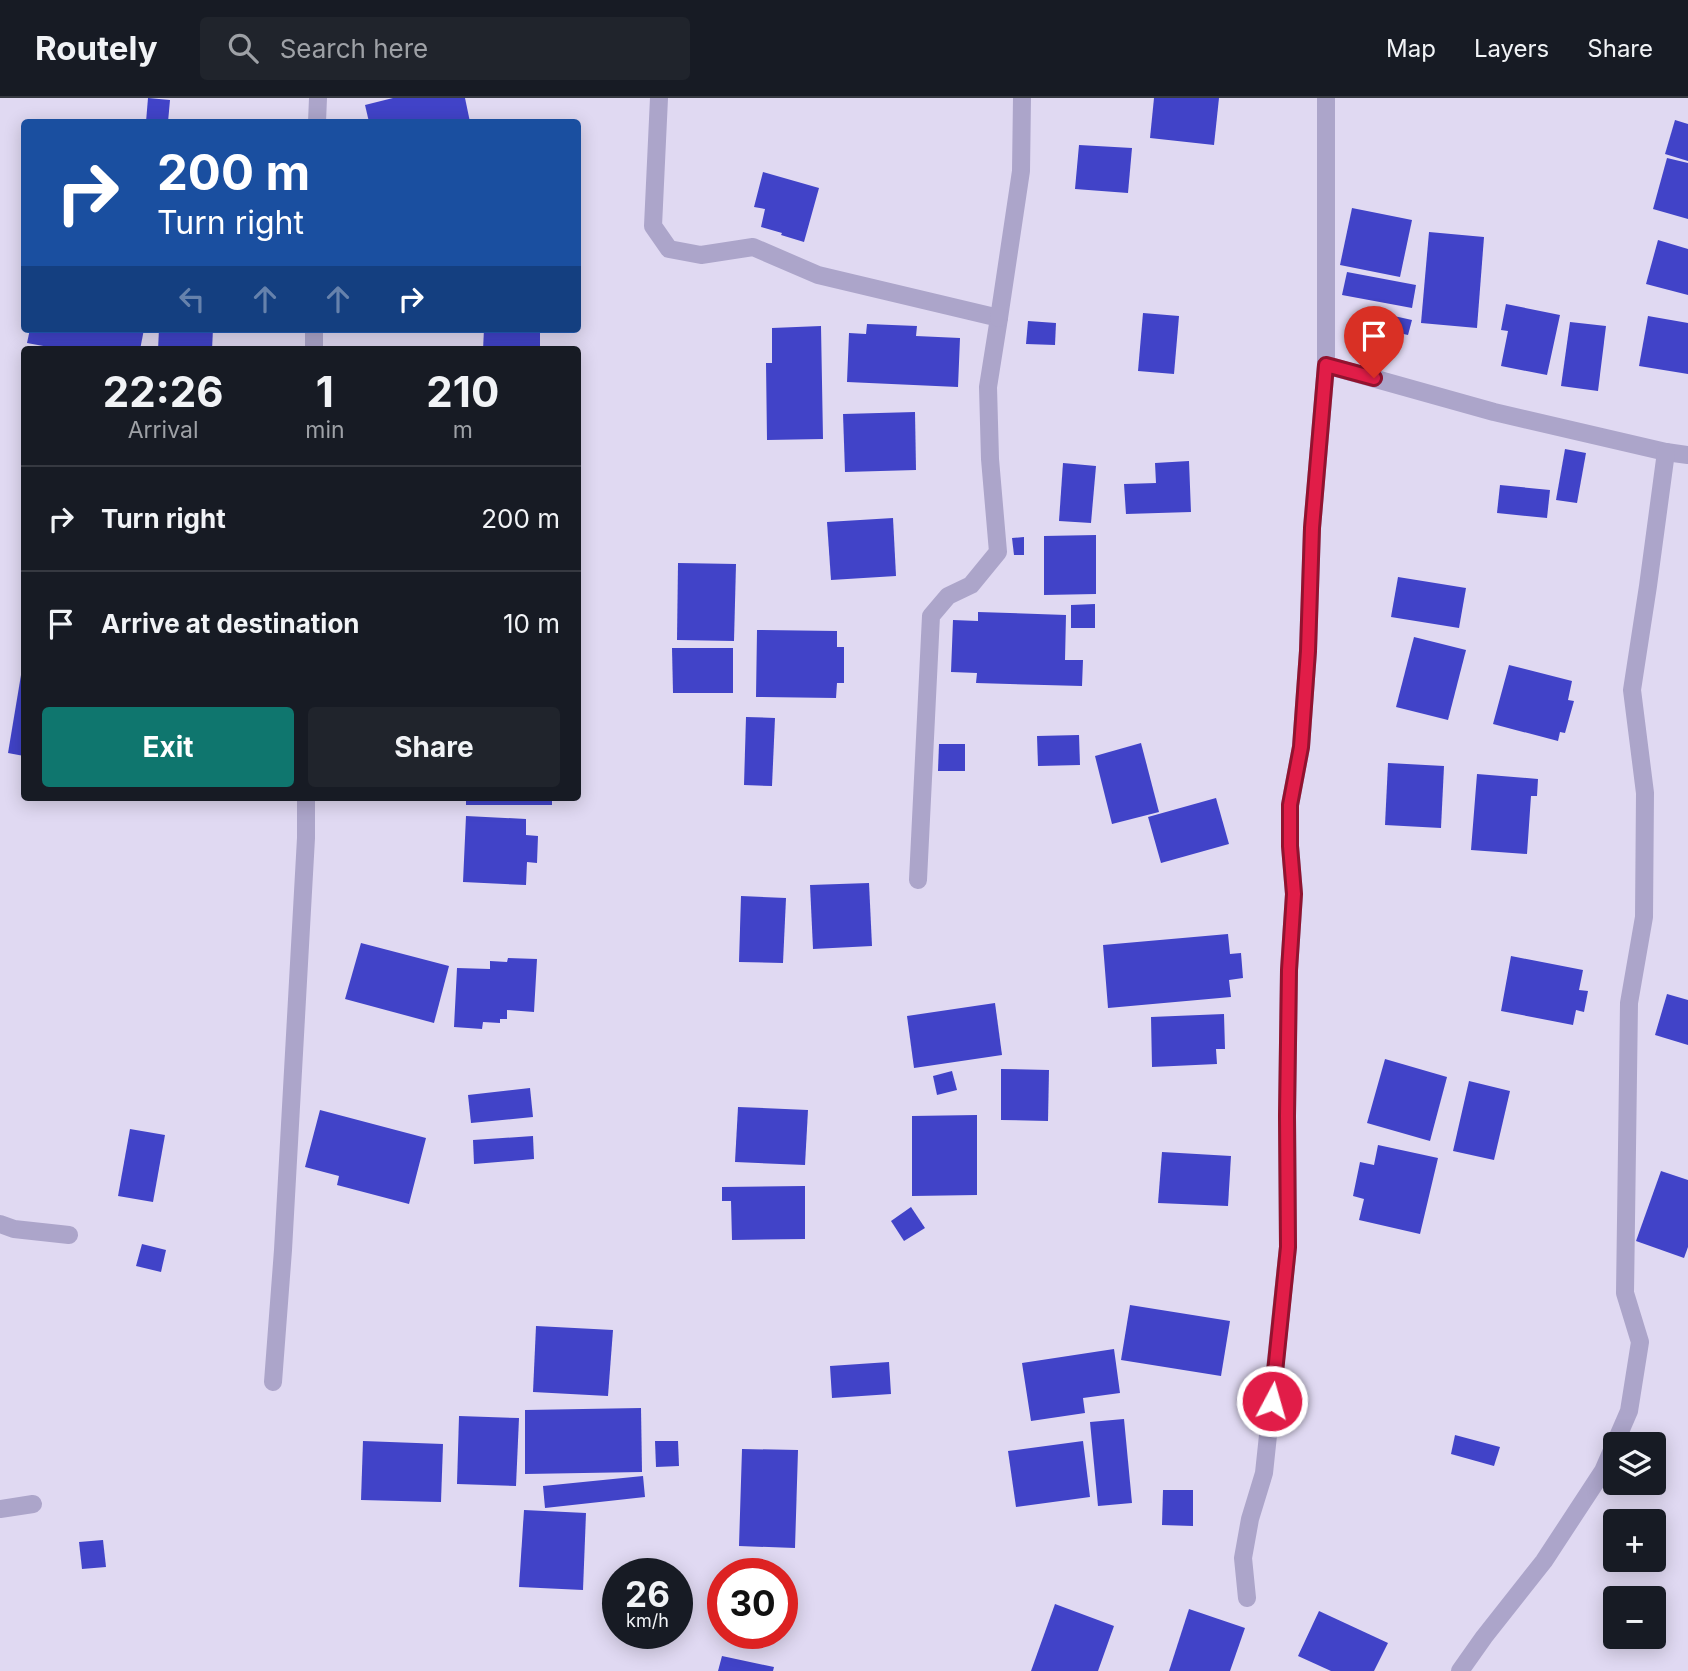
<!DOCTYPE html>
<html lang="en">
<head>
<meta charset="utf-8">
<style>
  body { margin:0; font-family:Inter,sans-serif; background:#20242c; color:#f1f3f6; height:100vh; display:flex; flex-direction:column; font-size:26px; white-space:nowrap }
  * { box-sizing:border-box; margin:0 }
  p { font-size:23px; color:#9ea1a6 }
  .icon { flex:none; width:38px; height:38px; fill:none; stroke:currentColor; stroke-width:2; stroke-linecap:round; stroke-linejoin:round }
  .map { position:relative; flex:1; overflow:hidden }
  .details { position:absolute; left:21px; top:248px; width:560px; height:455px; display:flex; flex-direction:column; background:#171b24; border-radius:7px; box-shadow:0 4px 18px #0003 }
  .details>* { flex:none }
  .banner { position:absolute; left:21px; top:21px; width:560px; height:214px; border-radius:7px; box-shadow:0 4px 18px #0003; background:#1a4fa0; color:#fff; overflow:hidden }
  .tools { position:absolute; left:1603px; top:1334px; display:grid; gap:14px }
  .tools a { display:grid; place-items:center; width:63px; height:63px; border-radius:7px; background:#171b24; box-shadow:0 4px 18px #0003; font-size:35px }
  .speed { position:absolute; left:602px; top:1460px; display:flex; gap:14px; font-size:35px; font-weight:700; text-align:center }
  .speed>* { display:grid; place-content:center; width:91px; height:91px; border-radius:50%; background:#171b24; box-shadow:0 4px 18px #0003; line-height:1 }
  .speed small { font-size:18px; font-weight:400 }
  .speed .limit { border:10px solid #d22; background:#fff; color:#111 }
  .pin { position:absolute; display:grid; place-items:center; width:60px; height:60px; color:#fff; margin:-72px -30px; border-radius:50% 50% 50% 0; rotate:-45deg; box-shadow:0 0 7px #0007 }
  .pin .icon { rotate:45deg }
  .me { position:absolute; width:77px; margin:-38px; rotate:6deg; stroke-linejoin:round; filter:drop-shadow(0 0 5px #0008) }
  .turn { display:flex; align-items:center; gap:24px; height:147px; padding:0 21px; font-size:32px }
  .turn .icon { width:91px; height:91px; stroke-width:2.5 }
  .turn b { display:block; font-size:49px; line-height:60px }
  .lanes { display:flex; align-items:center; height:66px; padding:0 21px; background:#0003; justify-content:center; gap:35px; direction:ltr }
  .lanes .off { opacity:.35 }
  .eta { display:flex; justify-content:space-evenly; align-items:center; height:119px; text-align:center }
  .eta b { font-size:42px; font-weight:700; line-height:49px }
  .primary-button { display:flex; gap:14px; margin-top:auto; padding:14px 21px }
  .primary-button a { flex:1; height:80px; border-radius:7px; background:#0f766e; color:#fff; font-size:28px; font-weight:700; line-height:80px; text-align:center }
  .primary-button a+a { background:#20242c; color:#f1f3f6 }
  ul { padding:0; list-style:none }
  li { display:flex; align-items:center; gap:21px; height:105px; padding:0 21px; border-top:2px solid #363941 }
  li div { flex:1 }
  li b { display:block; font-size:26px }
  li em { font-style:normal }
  header { display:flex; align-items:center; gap:42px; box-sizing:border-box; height:98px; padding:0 35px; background:#171b24; border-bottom:2px solid #363941 }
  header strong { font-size:33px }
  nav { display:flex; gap:38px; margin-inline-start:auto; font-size:24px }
  .search { width:490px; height:63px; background:#20242c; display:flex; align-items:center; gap:18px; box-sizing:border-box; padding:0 24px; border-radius:7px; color:#9ea1a6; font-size:26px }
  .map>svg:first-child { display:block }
</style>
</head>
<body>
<header>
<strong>Routely</strong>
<div class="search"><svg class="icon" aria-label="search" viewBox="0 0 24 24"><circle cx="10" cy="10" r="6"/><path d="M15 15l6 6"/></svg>Search here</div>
<nav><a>Map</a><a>Layers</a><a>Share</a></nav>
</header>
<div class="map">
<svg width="1688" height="1573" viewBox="0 0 1688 1573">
  <rect width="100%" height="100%" fill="#e0d9f2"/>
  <g fill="#4143c8">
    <polygon points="148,0 170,2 168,24 146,24"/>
    <polygon points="393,0 465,0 470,24 369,24 365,7"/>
    <polygon points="1154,0 1219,0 1214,47 1150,40"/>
    <polygon points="1675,22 1688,26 1688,63 1665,56"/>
    <polygon points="1079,47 1132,50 1128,95 1075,91"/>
    <polygon points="1667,60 1688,65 1688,121 1653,111"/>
    <polygon points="763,74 819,90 804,144 781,137 782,135 761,129 765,111 754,109"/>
    <polygon points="1352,110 1412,122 1400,179 1340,167"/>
    <polygon points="1429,134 1484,139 1477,230 1421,225"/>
    <polygon points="1658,142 1688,151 1688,197 1646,186"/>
    <polygon points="1347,174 1416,187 1412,210 1342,197"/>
    <polygon points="1506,206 1560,217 1547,277 1501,268 1508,233 1501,232"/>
    <polygon points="1143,215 1179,218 1174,276 1138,273"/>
    <polygon points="1394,218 1412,222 1408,237 1390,233"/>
    <polygon points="1648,218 1688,225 1688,276 1639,268"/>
    <polygon points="1028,223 1056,225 1055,247 1026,246"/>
    <polygon points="1570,224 1606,228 1598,293 1561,288"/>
    <polygon points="867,226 917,228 916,238 960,240 958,289 847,284 849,235 866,236"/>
    <polygon points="821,228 823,341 767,342 766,265 772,265 772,230"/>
    <polygon points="30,231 144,231 140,252 65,252 27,245"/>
    <polygon points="159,231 213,231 212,252 158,252"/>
    <polygon points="484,231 540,231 540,252 483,252"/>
    <polygon points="915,314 916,372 845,374 843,316"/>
    <polygon points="1565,351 1586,355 1577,405 1556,402"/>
    <polygon points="1189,363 1191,414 1126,416 1124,386 1156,385 1155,365"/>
    <polygon points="1063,365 1096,368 1091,425 1059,423"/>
    <polygon points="1500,387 1550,392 1547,420 1497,415"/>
    <polygon points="893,420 896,478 831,482 827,424"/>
    <polygon points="1096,437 1096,496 1044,497 1044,438"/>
    <polygon points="1024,439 1024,457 1014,457 1012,440"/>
    <polygon points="678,465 736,466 734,543 677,542"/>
    <polygon points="1398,479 1466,490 1459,530 1391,519"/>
    <polygon points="1095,506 1095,530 1071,530 1071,507"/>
    <polygon points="978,514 1066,517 1065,562 1083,562 1082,588 976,585 977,575 951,574 953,522 978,523"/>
    <polygon points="757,532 837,533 837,549 844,549 844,585 837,585 836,600 756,599"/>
    <polygon points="1414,539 1466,552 1448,622 1396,609"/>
    <polygon points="672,550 733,550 733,595 673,595"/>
    <polygon points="23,565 24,565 24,658 8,655"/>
    <polygon points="1509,567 1572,583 1568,602 1574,603 1565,635 1560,634 1558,643 1493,626"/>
    <polygon points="746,619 775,620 772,688 744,687"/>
    <polygon points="1079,637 1080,667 1038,668 1037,638"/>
    <polygon points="1141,645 1159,714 1112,726 1095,658"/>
    <polygon points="939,646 965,646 965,673 938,673"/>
    <polygon points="1388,665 1444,668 1441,730 1385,727"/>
    <polygon points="1477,676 1538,681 1537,698 1531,698 1527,756 1471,752"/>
    <rect x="466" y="700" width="86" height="7"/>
    <polygon points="1216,700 1229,746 1161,765 1148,719"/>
    <polygon points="466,718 526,721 526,737 538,738 537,765 527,764 526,787 463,784"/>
    <polygon points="869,785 872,848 813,851 810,787"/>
    <polygon points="741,798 786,800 783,865 739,864"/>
    <polygon points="1228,836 1230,856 1241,855 1243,880 1229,882 1231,899 1108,910 1103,847"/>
    <polygon points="361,845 449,868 434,925 345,901"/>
    <polygon points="1511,858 1583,872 1579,892 1588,893 1584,914 1576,912 1573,927 1501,913"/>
    <polygon points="508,860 537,861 534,914 507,912 507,921 500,921 500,925 483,924 482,931 454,929 457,870 490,871 490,863 507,864"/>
    <polygon points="1667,896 1688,902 1688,947 1655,937"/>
    <polygon points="995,905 1002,957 914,970 907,918"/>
    <polygon points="1224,916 1225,951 1216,951 1217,966 1152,969 1151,919"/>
    <polygon points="1385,961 1447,979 1430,1043 1367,1025"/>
    <polygon points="1001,971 1049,972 1048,1023 1001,1022"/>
    <polygon points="952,973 957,992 937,997 933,978"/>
    <polygon points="1469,983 1510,993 1494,1062 1453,1053"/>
    <polygon points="530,990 533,1019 471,1025 468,997"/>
    <polygon points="738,1009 808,1012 805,1067 735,1064"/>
    <polygon points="320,1012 426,1040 409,1106 337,1087 339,1078 305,1069"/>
    <polygon points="977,1017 977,1097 912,1098 912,1018"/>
    <polygon points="130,1031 165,1037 153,1104 118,1098"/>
    <polygon points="533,1038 534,1061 474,1066 473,1042"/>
    <polygon points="1378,1047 1438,1060 1420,1136 1359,1122 1364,1101 1353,1098 1360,1064 1374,1067"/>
    <polygon points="1162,1054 1231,1058 1228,1108 1158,1105"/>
    <polygon points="1661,1073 1688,1082 1688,1149 1684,1160 1636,1143"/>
    <polygon points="805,1088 805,1141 732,1142 731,1103 722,1103 722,1089"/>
    <polygon points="911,1109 925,1130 904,1143 891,1123"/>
    <polygon points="142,1146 166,1152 161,1174 136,1168"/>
    <polygon points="1130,1207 1230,1223 1221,1278 1121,1262"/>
    <polygon points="536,1228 613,1232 608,1298 533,1294"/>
    <polygon points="1114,1251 1120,1295 1083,1300 1085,1315 1031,1323 1022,1265"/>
    <polygon points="889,1264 891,1296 832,1300 830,1268"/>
    <polygon points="641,1310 642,1374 525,1376 525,1312"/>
    <polygon points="459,1318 519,1320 516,1388 457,1386"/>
    <polygon points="1124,1321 1132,1405 1098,1408 1090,1324"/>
    <polygon points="1455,1337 1500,1349 1494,1368 1451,1356"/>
    <polygon points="363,1343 443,1346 441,1404 361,1402"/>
    <polygon points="655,1343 678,1343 679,1368 656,1369"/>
    <polygon points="1083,1343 1090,1399 1016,1409 1008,1353"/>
    <polygon points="742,1351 798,1352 795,1450 739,1448"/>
    <polygon points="643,1378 645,1399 545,1410 543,1388"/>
    <polygon points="1163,1392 1193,1392 1193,1428 1162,1427"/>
    <polygon points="524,1412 586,1415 583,1492 519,1489"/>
    <polygon points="103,1442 106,1469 82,1471 79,1444"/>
    <polygon points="1055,1506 1114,1528 1098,1573 1031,1573"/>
    <polygon points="1189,1511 1245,1530 1230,1573 1169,1573"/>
    <polygon points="1319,1513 1388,1545 1374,1573 1331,1573 1298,1558"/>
    <polygon points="722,1558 774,1569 773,1573 718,1573"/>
  </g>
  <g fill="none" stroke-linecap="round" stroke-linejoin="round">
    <g stroke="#aca5ca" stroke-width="18">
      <polyline points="659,0 653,128 669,151 701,157 753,149 818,177 999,220 988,289 990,361 998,454 971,487 948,498 931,518 918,782"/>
      <polyline points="1326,0 1326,267 1494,314 1666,354 1688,357"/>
      <polyline points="317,24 318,0"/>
      <polyline points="999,220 1021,73 1022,0"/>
      <polyline points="314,252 314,231"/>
      <polyline points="0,1126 14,1131 69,1137"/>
      <polyline points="273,1284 283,1152 306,740 306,700"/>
      <polyline points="0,1411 33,1406"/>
      <polyline points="1247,1500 1243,1460 1250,1421 1264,1375 1288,1149 1287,1018 1289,872 1294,796 1290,748 1290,707 1301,649 1308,553 1312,430 1326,267"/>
      <polyline points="1460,1573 1484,1539 1544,1463 1603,1373 1629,1313 1640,1244 1625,1195 1629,905 1644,819 1645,695 1632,592 1648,488 1666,354"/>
    </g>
  </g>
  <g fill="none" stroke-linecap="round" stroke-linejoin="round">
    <defs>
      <polyline id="route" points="1272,1303 1288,1149 1287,1018 1289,872 1294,796 1290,748 1290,707 1301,649 1308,553 1312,430 1326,267 1374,280"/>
    </defs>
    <use href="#route" stroke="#92132f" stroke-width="18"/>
    <use href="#route" stroke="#e11d48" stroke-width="12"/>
  </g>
</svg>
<div class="tools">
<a><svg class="icon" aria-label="layers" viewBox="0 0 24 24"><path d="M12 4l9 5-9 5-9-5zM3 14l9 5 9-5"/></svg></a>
<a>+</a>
<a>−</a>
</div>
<div class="speed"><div>26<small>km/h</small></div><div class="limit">30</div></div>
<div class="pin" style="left:1374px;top:280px;background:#d93025"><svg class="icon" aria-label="arrive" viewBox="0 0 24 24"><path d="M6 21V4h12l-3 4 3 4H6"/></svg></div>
<svg class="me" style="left:1272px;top:1303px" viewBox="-20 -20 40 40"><circle r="17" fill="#e11d48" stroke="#fff" stroke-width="3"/><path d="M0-11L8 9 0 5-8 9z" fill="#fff"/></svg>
<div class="banner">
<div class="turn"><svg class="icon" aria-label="right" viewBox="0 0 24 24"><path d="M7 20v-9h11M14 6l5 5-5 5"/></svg><div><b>200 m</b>Turn right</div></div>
<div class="lanes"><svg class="icon off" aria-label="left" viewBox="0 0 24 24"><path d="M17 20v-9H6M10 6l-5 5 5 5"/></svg><svg class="icon off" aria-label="ahead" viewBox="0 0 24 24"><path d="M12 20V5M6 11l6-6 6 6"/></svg><svg class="icon off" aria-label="ahead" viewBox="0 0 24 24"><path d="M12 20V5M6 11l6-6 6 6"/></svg><svg class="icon" aria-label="right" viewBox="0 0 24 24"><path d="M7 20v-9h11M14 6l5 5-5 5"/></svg></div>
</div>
<section class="details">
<div class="eta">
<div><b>22:26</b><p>Arrival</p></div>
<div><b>1</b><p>min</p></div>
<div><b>210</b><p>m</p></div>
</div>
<ul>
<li><svg class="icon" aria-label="right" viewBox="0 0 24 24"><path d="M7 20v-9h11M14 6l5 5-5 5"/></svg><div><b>Turn right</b></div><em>200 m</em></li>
<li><svg class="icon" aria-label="arrive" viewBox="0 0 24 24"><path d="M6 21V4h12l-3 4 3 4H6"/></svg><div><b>Arrive at destination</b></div><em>10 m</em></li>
</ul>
<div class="primary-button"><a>Exit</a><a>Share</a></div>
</section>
</div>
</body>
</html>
